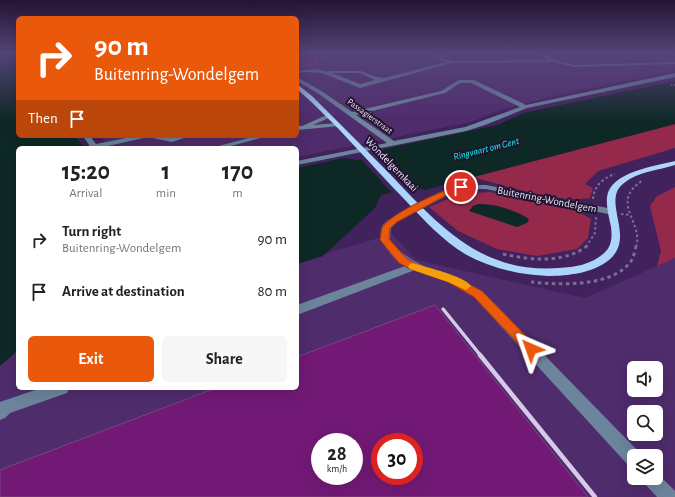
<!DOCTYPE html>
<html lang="en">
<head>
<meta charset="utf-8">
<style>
  body { margin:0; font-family:"Alegreya Sans",sans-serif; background:#f6f6f6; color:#222; height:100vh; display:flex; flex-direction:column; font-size:15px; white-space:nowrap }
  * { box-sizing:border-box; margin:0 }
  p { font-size:13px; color:#767676 }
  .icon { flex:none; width:22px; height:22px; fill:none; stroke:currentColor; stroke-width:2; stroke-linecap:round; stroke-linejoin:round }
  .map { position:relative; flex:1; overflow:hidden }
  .panel { position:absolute; left:16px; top:146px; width:283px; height:244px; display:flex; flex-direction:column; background:#fff; border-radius:6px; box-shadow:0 4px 16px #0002 }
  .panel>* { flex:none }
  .banner { position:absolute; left:16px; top:16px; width:283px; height:122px; border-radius:6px; box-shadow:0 4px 16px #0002; background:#ea580c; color:#fff; overflow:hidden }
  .tools { position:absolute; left:627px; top:361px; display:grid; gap:8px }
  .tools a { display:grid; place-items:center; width:36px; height:36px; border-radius:6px; background:#fff; box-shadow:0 4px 16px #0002; font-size:20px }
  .speed { position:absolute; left:311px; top:433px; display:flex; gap:8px; font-size:20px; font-weight:700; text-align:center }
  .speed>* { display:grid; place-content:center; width:52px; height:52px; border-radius:50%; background:#fff; box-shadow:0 4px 16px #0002; line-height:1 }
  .speed small { font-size:10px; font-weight:400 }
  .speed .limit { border:6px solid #d22; background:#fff; color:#111 }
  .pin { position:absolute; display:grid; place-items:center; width:34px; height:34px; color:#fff; margin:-17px; border:2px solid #fff; border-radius:50%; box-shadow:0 1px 4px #0007 }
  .me { position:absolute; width:44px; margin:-22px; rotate:317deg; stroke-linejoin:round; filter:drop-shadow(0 0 3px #0008) }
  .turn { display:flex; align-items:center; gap:14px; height:84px; padding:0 12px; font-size:18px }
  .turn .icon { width:52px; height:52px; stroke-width:2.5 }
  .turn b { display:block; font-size:28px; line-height:34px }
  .then { display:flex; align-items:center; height:38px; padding:0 12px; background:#0003; gap:8px; font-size:15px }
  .eta { display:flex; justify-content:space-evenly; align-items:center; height:68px; text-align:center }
  .eta b { font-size:24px; font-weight:700; line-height:28px }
  .cta { display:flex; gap:8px; margin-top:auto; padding:8px 12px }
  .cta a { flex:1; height:46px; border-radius:6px; background:#ea580c; color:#fff; font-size:16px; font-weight:700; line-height:46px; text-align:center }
  .cta a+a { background:#f6f6f6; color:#222 }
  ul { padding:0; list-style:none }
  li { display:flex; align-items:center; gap:12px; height:52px; padding:0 12px }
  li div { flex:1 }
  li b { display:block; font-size:15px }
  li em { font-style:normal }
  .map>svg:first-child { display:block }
</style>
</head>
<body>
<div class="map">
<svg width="675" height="497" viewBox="0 0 675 497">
  <rect width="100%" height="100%" fill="#41225c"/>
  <g fill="#4f2c6c" fill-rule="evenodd">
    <polygon points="297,53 675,53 675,70 564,94 503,109 471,122 297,157 297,148 110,148 100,136 297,136"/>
    <path d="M 392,234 L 416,260 L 585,298 L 675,258 L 675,497 L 0,497 L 0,366 L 18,350 L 18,388 L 297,388 L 297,262 ZM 634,368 L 656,368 L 656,390 L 634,390 ZM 634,412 L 656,412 L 656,434 L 634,434 ZM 320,442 L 354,442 L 354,476 L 320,476 ZM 380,442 L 414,442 L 414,476 L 380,476 ZM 634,456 L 656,456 L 656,478 L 634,478 Z"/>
  </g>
  <g fill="#95294b">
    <path d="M 675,124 L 675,148 L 598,171 L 585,184 L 593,188 L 590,198 C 559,204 504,185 472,177 Z"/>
    <polygon points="675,187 675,258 657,266 661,251 650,206 656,197"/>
    <polygon points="490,192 577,211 591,219 588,238 577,249 537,256 497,249 458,231 429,207 460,194"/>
  </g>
  <g fill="#0d2825">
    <polygon points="0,53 18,53 18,136 75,136 85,148 18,148 18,350 0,366"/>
    <polygon points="675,81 675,124 425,190 412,187 381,195 375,208 323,256 297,264 297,168 344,158 357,160 381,155 384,149 498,125 523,113"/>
    <path d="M 478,204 C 494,203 515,210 529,219 L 527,223 L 517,227 L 469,211 L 473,206 Z"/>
  </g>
  <polygon fill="#41225c" points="375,154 410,189 393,194 360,158"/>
  <g fill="#721976" stroke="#79467a" fill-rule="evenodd">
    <polygon points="308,53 331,53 331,57 314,61 318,63 297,68 297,56"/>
    <path d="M 435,305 L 588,497 L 0,497 L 0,470 L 216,388 L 297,388 L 297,357 ZM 320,442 L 354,442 L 354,476 L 320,476 ZM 380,442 L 414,442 L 414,476 L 380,476 Z"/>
  </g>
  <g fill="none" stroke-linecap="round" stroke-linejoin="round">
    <polyline stroke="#816998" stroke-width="1.5" stroke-dasharray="1.5 1.5" stroke-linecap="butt" points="671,85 675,85"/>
    <g stroke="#816998" stroke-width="2" stroke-dasharray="2.5 2.5" stroke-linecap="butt">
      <path d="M 593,199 C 594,186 603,178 615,174"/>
      <polyline points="621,214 631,215"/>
      <polyline points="586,247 595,233 596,216"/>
      <path d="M 636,247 C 644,222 609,202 642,181"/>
    </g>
    <g stroke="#816998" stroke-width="3" stroke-dasharray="3.5 3.5" stroke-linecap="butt">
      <path d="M 503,254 C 531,260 563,264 587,246"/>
      <path d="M 531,282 C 560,285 616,288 633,258 C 634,255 635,250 636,246"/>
    </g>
    <g fill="#6c859c" fill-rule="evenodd">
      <polygon points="297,53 307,53 297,55"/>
      <path d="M 438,53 L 442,53 L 441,55 L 445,59 L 454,61 L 548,60 L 540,53 L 544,53 L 555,60 L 574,65 L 675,62 L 675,64 L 574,67 L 553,62 L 452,63 L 360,88 L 322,73 L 307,72 L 297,73 L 297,71 L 316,69 L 328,72 L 330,71 L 361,71 L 377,77 L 384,78 L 446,62 L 441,61 L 437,55 ZM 332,73 L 360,73 L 375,80 L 360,84 Z"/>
      <path d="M 675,73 L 675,77 L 527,108 L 485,125 L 466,131 L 297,165 L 297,161 L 387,143 L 319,94 L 297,81 L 297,77 L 323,92 L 352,112 L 441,91 L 459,80 L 474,80 L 526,105 ZM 460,83 L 471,83 L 520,107 L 465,127 L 394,141 L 356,115 L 445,93 Z"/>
      <polygon points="329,114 332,116 331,117 313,125 338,123 341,125 340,126 297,130 297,126 302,126"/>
      <polygon points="83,136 90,136 96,144 136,136 162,136 172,138 190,136 172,142 148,137 99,148 91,148"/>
      <polygon points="256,136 268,136 224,148 211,148"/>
      <path d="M 458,185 L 486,185 L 613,209 L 617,212 L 613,215 L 486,189 L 462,189 L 452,193 L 397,222 L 391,228 L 390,240 C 411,270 452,272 482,291 L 640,453 L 641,456 L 634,456 L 634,467 L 628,465 L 474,297 L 450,283 L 415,270 L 297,315 L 297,305 L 405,266 L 394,258 L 380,240 C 381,235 380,228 383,225 C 392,214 443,190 458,185 Z"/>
      <polygon points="41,388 69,388 67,393 10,413 5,418 0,420 0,402"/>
      <polygon points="656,472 675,491 675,497 657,497 645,484 643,478 656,478"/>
    </g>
    <path fill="#abd5fb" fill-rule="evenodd" d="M 297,84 L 312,96 C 337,121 362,146 387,171 C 437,223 479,274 559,268 C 576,267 595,264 607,250 C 612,244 612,235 611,227 C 609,217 606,207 607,197 C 610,172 655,166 675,161 L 675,165 C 659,170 637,172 624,183 C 600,201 637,237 609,260 C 593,273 568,276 548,276 C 520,275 490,268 465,254 C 442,240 424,220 406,201 C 370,164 336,123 297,89 Z"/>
    <polyline stroke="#d8c9e9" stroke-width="3.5" points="443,309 481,356"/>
    <polyline stroke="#d8c9e9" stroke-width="4.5" points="480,355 595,497"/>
  </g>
  <linearGradient id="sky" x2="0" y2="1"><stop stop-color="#241333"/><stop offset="0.43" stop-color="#544478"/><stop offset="1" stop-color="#544478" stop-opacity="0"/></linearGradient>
  <rect width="675" height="122" fill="url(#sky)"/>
  <path fill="#ea580c" stroke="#983908" d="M 461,185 L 464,186 L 464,189 L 452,192 L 397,222 L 390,228 L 389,239 L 406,258 L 416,264 L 455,277 L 482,291 L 535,345 L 536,349 L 535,352 L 531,354 L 526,352 L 474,297 L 448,282 L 410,269 L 399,263 L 380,240 C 381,235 381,228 384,225 C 396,211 443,190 461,185 Z"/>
  <path fill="#f59e0b" d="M 413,263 C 425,267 465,276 471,286 L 466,290 L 448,282 L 410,269 L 408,267 L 410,264 Z"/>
  <g text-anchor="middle" stroke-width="4" stroke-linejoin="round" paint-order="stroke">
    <g font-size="9" fill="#ecdffb" stroke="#21142e">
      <text transform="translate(370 116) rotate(36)" y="3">Passagierstraat</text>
    </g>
    <g font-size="10" font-style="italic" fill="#08fbe9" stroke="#21142e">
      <text transform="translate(486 148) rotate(-14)" y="4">Ringvaart om Gent</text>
    </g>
    <g font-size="11" fill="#ecdffb" stroke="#21142e">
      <text transform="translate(392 164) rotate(46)" y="4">Wondelgemkaai</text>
      <text transform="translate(547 199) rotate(11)" y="4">Buitenring-Wondelgem</text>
    </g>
  </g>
</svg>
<div class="tools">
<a><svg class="icon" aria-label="sound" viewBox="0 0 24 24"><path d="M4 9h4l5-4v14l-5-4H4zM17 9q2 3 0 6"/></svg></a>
<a><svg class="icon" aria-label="search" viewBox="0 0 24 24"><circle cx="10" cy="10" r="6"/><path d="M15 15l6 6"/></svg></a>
<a><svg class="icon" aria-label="layers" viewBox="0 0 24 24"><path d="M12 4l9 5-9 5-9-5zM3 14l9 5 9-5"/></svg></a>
</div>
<div class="speed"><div>28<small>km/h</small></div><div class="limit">30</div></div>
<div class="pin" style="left:461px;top:187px;background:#d93025"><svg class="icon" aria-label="arrive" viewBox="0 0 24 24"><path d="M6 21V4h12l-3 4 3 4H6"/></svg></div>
<svg class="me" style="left:531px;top:349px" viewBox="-20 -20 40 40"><path d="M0-17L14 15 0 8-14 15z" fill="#ea580c" stroke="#fff" stroke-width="4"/></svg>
<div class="banner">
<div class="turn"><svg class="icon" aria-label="right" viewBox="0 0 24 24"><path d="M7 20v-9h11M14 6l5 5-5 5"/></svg><div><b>90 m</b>Buitenring-Wondelgem</div></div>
<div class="then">Then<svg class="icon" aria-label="arrive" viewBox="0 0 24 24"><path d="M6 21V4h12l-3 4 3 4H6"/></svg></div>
</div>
<section class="panel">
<div class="eta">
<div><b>15:20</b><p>Arrival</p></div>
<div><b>1</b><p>min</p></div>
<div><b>170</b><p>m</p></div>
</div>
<ul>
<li><svg class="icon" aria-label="right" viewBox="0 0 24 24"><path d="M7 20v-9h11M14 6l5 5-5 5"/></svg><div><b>Turn right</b><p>Buitenring-Wondelgem</p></div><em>90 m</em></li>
<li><svg class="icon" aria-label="arrive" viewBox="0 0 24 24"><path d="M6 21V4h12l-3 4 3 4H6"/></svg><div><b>Arrive at destination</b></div><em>80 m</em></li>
</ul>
<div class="cta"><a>Exit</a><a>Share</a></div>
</section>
</div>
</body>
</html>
